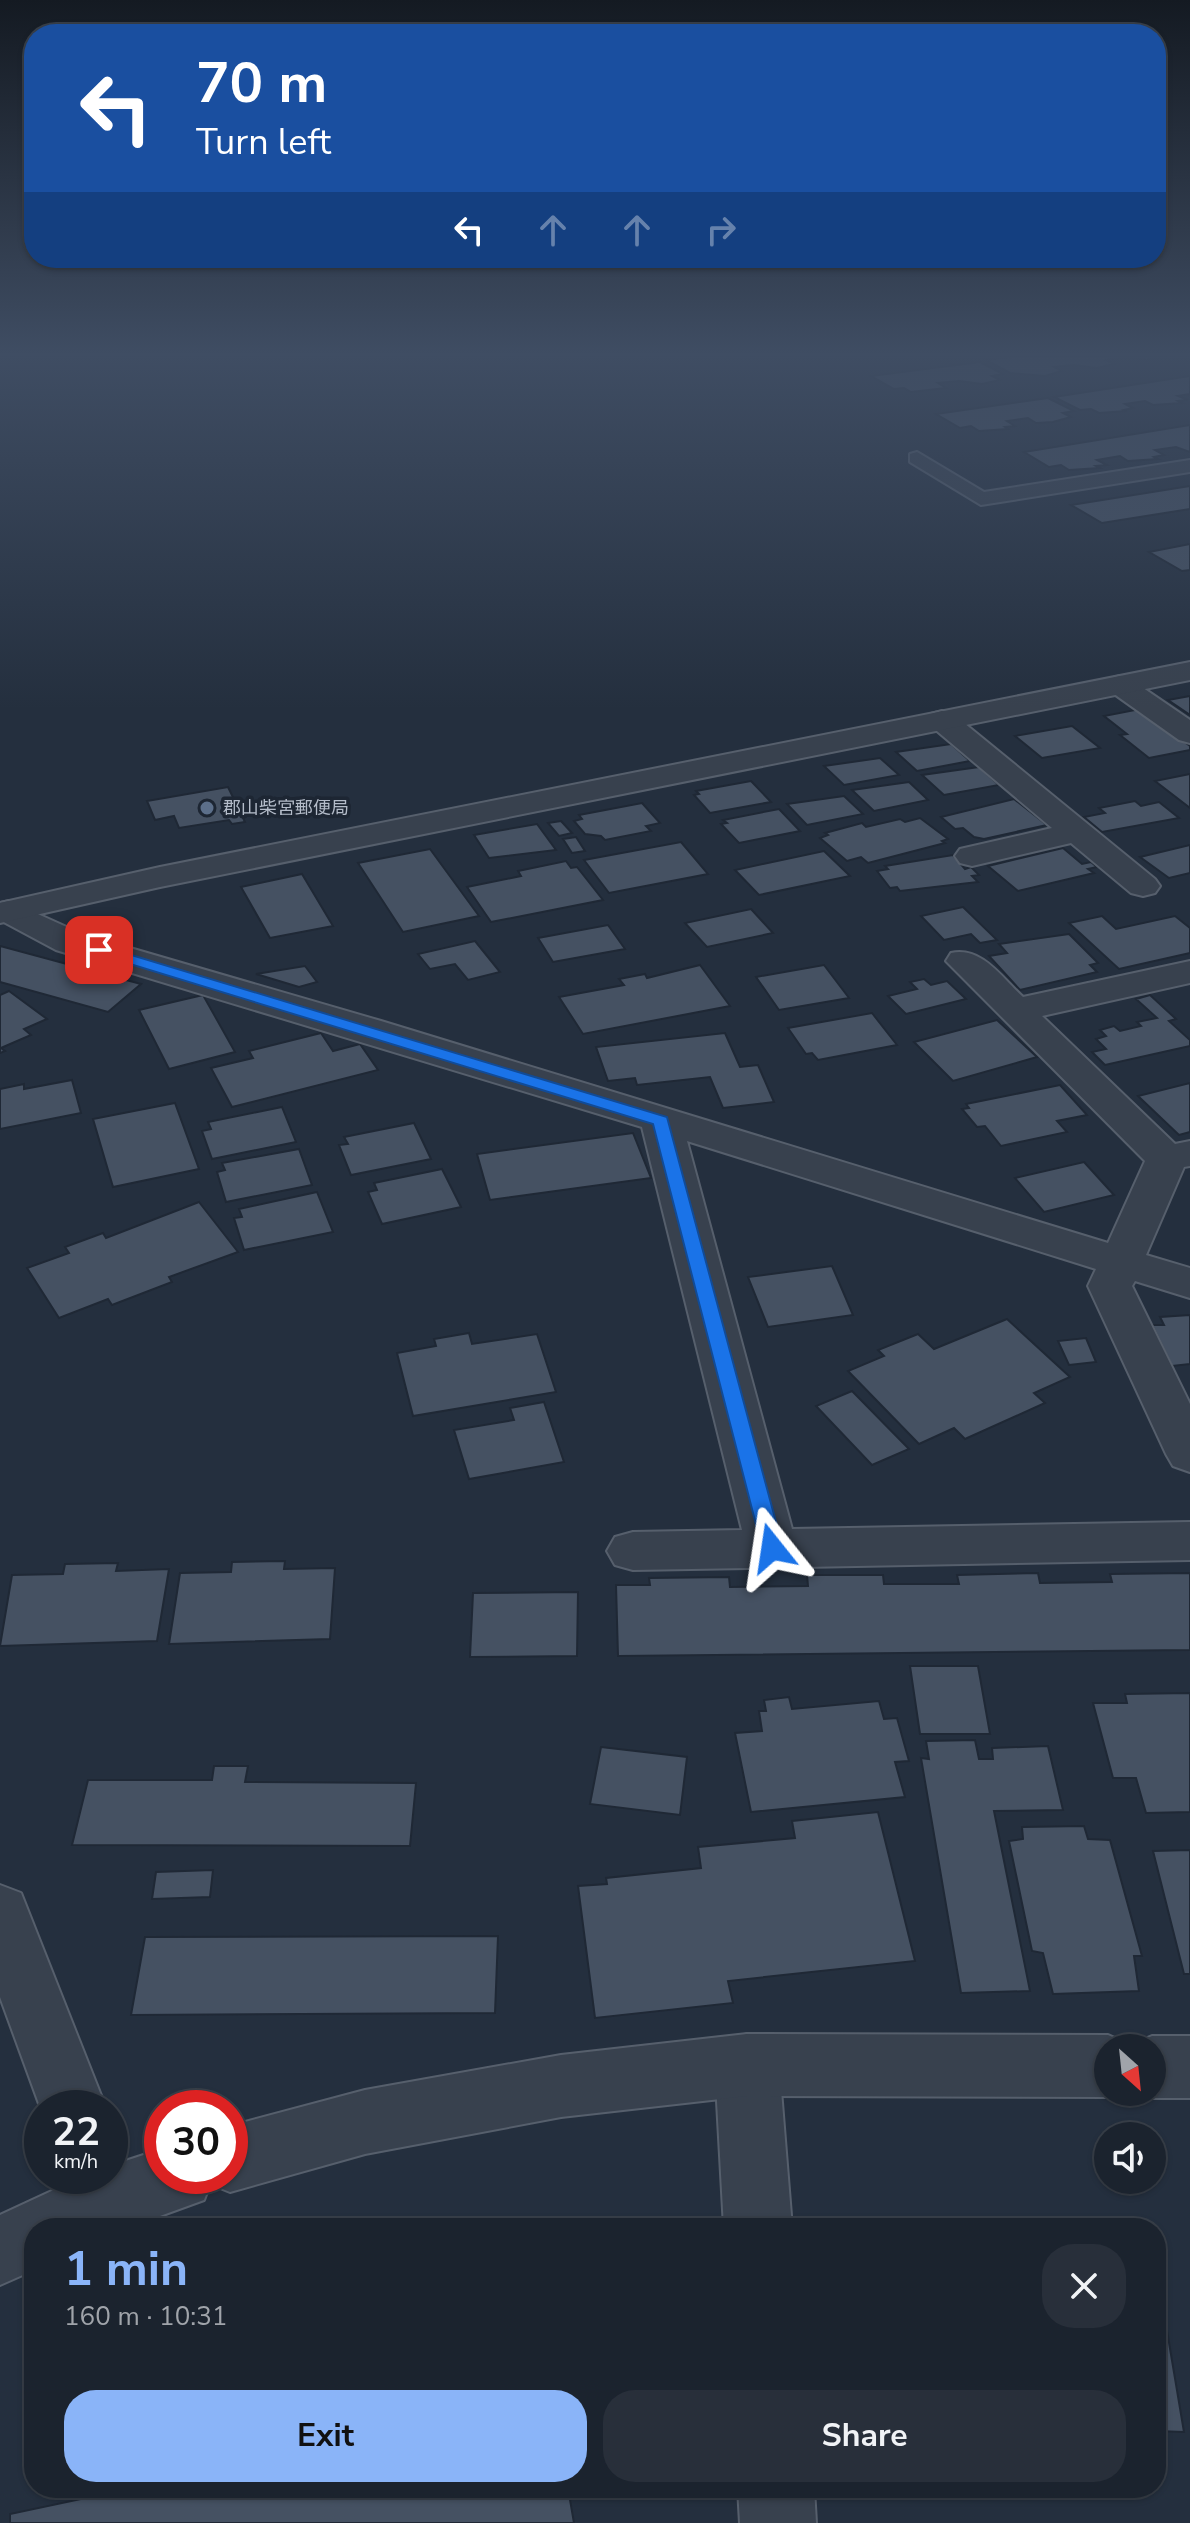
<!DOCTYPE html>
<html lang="en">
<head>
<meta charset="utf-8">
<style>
  body { margin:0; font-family:"Nunito Sans","Noto Sans JP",sans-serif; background:#282f3a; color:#f1f3f6; height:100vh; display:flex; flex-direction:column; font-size:30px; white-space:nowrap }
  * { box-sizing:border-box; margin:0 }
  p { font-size:26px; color:#a0a4aa }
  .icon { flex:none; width:44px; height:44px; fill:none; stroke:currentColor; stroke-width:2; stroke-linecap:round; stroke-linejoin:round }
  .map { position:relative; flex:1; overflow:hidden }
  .panel { position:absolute; left:24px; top:2218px; width:1142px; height:280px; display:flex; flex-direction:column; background:#1b232e; border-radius:32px; box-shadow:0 2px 6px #0004,0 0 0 2px #39404a }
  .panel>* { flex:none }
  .hud { position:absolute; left:24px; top:24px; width:1142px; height:244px; border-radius:32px; box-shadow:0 2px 6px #0004,0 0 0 2px #39404a; background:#1a4fa0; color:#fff; overflow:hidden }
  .needle { width:52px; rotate:153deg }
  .controls { position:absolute; left:1094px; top:2034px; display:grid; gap:16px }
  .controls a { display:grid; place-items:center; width:72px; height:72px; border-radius:50%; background:#1b232e; box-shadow:0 2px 6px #0004,0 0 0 2px #39404a; font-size:40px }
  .speed { position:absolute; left:24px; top:2090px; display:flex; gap:16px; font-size:40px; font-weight:700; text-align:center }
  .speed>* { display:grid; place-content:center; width:104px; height:104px; border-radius:50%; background:#1b232e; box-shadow:0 2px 6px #0004,0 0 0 2px #39404a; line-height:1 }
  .speed small { font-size:20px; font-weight:400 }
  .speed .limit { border:12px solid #d22; background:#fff; color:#111 }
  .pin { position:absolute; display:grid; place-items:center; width:68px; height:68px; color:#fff; margin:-34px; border-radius:16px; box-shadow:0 4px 12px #0006 }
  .me { position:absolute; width:88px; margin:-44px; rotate:345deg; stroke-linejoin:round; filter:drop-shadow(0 0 6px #0008) }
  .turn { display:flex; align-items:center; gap:28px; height:168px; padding:0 40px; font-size:36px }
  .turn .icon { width:104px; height:104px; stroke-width:2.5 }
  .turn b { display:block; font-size:56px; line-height:68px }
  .lanes { display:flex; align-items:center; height:76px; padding:0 40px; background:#0003; justify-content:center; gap:40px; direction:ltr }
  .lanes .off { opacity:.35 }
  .round { display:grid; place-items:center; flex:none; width:84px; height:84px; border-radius:32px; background:#282f3a }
  .head { display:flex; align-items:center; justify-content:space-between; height:136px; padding:0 40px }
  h1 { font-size:48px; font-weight:700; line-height:60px; color:#8ab4f8 }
  .action { display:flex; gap:16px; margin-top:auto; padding:16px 40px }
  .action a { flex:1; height:92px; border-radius:32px; background:#8ab4f8; color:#111; font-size:32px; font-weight:700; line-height:92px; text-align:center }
  .action a+a { background:#282f3a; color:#f1f3f6 }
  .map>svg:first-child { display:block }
</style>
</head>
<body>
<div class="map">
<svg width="1190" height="2523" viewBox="0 0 1190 2523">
  <rect width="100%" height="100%" fill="#242f3e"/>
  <g fill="#455162" stroke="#1f2835" stroke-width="2">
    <polygon points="1020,356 1165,356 1147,360 1125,357 1106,360 1114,364 1097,368 1074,365 1054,367 1062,371 1045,376 1010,373 986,360"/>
    <polygon points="980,362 1003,374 992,376 1000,380 982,384 959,381 938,383 946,388 911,392 904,388 894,389 871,376"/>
    <polygon points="1190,376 1190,394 1178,396 1188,400 1178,401 1182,403 1153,405 1145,401 1125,404 1133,408 1124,410 1127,411 1099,413 1091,409 1080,410 1054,397"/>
    <polygon points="1048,398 1074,411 1063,413 1071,417 1053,422 1036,423 1028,418 1007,421 1015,426 1005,427 1008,429 979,431 971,426 960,428 936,414"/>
    <polygon points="1190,425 1190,452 1176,447 1155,450 1164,455 1154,457 1158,459 1128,461 1120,456 1097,460 1107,465 1096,466 1100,468 1069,470 1061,465 1049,467 1024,452"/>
    <polygon points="1190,486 1190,509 1102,523 1071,505"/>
    <polygon points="1190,544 1190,570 1182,571 1149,552"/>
    <polygon points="1190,696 1190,715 1168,700"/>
    <polygon points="1140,709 1190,746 1190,750 1149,758 1120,735 1127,734 1104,716"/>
    <polygon points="1072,726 1100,748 1042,758 1015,736"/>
    <polygon points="951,744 970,761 917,771 896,752"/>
    <polygon points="880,758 899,775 844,785 824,766"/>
    <polygon points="979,767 999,785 944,795 922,775"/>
    <polygon points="1190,774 1190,808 1155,781"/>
    <polygon points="751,781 771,802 710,813 694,795 699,794 696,791"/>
    <polygon points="909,782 928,800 874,811 852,790"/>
    <polygon points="228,787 245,822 232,824 229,820 179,828 174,816 155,820 147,801"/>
    <polygon points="844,796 863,814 807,825 787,804"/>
    <polygon points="1014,799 1047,825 984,839 974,837 963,828 955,829 941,817"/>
    <polygon points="1135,801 1141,806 1159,802 1179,818 1102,832 1084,817 1105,813 1099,808"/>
    <polygon points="642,803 660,823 646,826 651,831 605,840 601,836 585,834 574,821 582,819 579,815"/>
    <polygon points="779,809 800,831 739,843 721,824 727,823 723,820"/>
    <polygon points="920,818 948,839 942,841 945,843 868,863 861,857 847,861 820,838 828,835 825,833 862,823 866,827 900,819 905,822"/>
    <polygon points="561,821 572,833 559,836 548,823"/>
    <polygon points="537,824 556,850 489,858 474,835"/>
    <polygon points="576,837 585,851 572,853 563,839"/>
    <polygon points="681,842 708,874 609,893 584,860"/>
    <polygon points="1190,845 1190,873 1169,878 1140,857"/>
    <polygon points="1063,848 1082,864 1091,862 1097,867 1088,869 1094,873 1018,891 988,866"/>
    <polygon points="430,849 479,916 403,932 358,863"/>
    <polygon points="824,851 850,876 759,895 735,870"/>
    <polygon points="953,855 965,869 971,867 979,875 972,876 978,882 900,891 897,887 890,888 877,871 888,869 885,866"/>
    <polygon points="566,861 571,868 577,867 603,900 491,922 467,887 521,876 518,871"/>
    <polygon points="302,874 333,926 270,938 241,887"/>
    <polygon points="963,907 997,940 980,943 971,934 944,940 921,916"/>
    <polygon points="751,909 773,933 707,947 685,923"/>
    <polygon points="1102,916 1116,929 1175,916 1190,928 1190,953 1119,969 1069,923"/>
    <polygon points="608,925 625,949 553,962 538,938"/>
    <polygon points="1069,934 1098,963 1090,965 1097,972 1020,990 989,956 1007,953 999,944"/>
    <polygon points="475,941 500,972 468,980 455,964 430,969 418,954"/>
    <polygon points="0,946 141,984 108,1012 0,982"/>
    <polygon points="700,965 730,1006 583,1034 559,997 624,985 619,979 645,974 647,978"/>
    <polygon points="824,965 849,998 779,1010 756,977"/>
    <polygon points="305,966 317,982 299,987 256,974"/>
    <polygon points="924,979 931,985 947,981 966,999 906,1014 888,996 917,989 910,982"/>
    <polygon points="9,991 47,1019 24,1029 31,1035 1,1048 5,1051 0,1053 0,995"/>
    <polygon points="203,995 235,1052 169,1069 139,1010"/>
    <polygon points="1150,995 1176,1019 1169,1021 1190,1040 1190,1046 1105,1065 1092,1052 1106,1049 1096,1039 1106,1036 1100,1030 1114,1026 1120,1031 1141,1026 1137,1022 1157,1018 1136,999"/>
    <polygon points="872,1013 897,1045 818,1060 812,1053 806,1054 788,1028"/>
    <polygon points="997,1020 1037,1057 953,1081 914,1042"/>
    <polygon points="321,1033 333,1051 360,1044 378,1070 232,1107 211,1068 253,1058 249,1051"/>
    <polygon points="725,1033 740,1067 758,1065 774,1102 723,1108 710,1077 637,1085 635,1078 608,1081 596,1047"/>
    <polygon points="72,1080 81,1113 0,1129 0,1089 24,1084 24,1089"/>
    <polygon points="1190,1083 1190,1132 1179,1135 1138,1096"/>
    <polygon points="1060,1085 1087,1115 1057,1121 1067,1132 1001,1146 985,1126 977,1127 962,1109 969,1108 966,1104"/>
    <polygon points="175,1103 199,1169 113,1187 93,1119"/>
    <polygon points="282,1107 296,1142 212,1159 202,1131 211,1129 208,1122"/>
    <polygon points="414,1123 431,1159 351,1175 339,1145 348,1144 344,1137"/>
    <polygon points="633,1133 651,1178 490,1200 477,1154"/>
    <polygon points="299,1149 312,1185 226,1202 217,1172 225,1170 222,1163"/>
    <polygon points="1084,1162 1114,1195 1044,1212 1015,1178"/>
    <polygon points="442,1169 461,1207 382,1224 368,1192 377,1190 374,1183"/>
    <polygon points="317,1192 333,1232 244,1250 234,1218 242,1217 239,1209"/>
    <polygon points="199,1202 238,1252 169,1277 172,1282 112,1305 108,1299 59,1318 27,1268 69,1253 65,1247 103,1233 106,1238"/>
    <polygon points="832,1266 853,1315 768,1327 748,1277"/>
    <polygon points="1190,1315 1190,1364 1172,1366 1152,1325 1164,1325 1160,1317"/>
    <polygon points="1007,1319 1070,1377 1034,1393 1045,1403 965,1439 954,1428 919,1444 848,1371 884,1356 878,1350 918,1334 934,1349"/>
    <polygon points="469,1333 472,1344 537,1334 556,1392 413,1416 397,1353 436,1346 434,1339"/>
    <polygon points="1086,1338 1096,1362 1069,1365 1058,1341"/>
    <polygon points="852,1391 909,1449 872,1465 816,1406"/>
    <polygon points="544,1402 564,1462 469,1479 454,1430 514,1420 510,1408"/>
    <polygon points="285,1561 284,1569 335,1568 330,1639 169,1644 180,1573 231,1572 232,1562"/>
    <polygon points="118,1563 116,1571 169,1569 157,1641 0,1646 12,1575 63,1574 65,1564"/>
    <polygon points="1038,1573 1040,1583 1112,1582 1110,1574 1190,1573 1190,1650 618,1656 616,1585 650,1585 649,1578 729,1577 730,1587 808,1586 807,1575 883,1575 884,1584 959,1584 957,1575"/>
    <polygon points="578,1592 577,1656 470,1657 473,1593"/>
    <polygon points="910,1666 978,1666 990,1734 920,1734"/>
    <polygon points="1190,1693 1190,1812 1146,1813 1136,1778 1113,1778 1093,1703 1127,1703 1125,1694"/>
    <polygon points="789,1697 792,1709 879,1701 884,1719 897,1718 909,1761 895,1762 905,1797 751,1812 735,1733 762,1731 759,1711 766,1711 764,1700"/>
    <polygon points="975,1740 979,1759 993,1759 992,1748 1048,1746 1063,1810 994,1811 1030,1991 961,1993 921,1758 929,1759 926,1741"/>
    <polygon points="601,1747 687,1757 680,1815 590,1804"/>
    <polygon points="214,1766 248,1766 245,1782 416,1783 410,1846 72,1845 88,1780 212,1780"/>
    <polygon points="878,1812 915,1961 728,1981 733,2003 595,2018 578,1886 607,1884 606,1878 701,1868 698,1847 795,1838 792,1821"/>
    <polygon points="1084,1826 1088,1839 1110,1840 1142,1956 1134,1956 1139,1991 1053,1994 1043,1953 1032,1951 1009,1841 1023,1839 1022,1827"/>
    <polygon points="1190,1850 1190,1974 1184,1974 1153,1851"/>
    <polygon points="213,1870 210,1897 152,1899 156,1872"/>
    <polygon points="498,1936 495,2013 131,2015 145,1937"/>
    <polygon points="1156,2283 1159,2283 1184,2432 1156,2431"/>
    <polygon points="100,2488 568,2488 574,2523 10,2523 10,2514 100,2495"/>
  </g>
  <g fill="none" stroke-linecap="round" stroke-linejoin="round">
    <defs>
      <polygon id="service" points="917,452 984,492 1190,460 1190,472 981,505 910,462 910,454"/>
      <g id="minor">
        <polygon points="1120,676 1130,679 1190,720 1190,743 1179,740 1110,691 1105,685 1110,679"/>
        <polygon points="942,711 953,714 1155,879 1160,886 1155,893 1143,896 1131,893 1071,843 972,866 960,863 955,856 960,849 1052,828 931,726 927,720 931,714"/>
        <path d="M 9,901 L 82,934 L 381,1021 L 1108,1243 L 1145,1161 L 946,961 L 951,953 C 982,946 1002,978 1023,997 L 1190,961 L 1190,983 L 1042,1016 L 1175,1144 L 1190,1141 L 1190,1166 L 1184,1167 L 1146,1255 L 1190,1268 L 1190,1298 L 1135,1281 L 1132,1286 L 1190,1404 L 1190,1472 L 1173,1466 L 1166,1454 L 1088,1286 L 1096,1269 L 687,1141 L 792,1529 L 1190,1522 L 1190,1560 L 633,1570 L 615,1565 L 607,1551 L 615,1537 L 633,1532 L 742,1530 L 642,1127 L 56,950 L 0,920 L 0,903 Z"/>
        <polygon points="0,1885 21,1893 106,2108 42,2108 42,2112 0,1997"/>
        <polygon points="747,2034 770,2043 779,2065 792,2228 724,2228 715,2065 724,2043"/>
        <polygon points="738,2488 814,2488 816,2523 740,2523"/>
      </g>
      <g id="tertiary">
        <polygon points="1190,662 1190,680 160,887 0,923 0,903 160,867"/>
        <polygon points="747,2034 1108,2035 1131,2045 1152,2036 1190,2036 1190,2098 1152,2098 1138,2092 1152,2092 1152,2048 1108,2048 1108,2092 1120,2092 1108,2097 747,2096 561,2117 365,2154 230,2192 210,2184 204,2200 127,2228 34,2228 34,2270 0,2285 0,2215 84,2176 110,2176 110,2166 162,2149 162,2176 230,2176 230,2126 365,2090 561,2055"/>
      </g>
    </defs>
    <use href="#service" stroke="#565f6c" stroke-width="4"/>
    <use href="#minor" stroke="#565f6c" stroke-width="4"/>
    <use href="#tertiary" stroke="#565f6c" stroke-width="4"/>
    <use href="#service" fill="#38414e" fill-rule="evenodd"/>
    <use href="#minor" fill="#38414e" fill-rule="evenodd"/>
    <use href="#tertiary" fill="#38414e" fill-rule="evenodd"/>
  </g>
  <linearGradient id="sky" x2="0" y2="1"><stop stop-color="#141a22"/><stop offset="0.5" stop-color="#3f4d63"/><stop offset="1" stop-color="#3f4d63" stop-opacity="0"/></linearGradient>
  <rect width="1190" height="709" fill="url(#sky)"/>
  <polygon fill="#1a73e8" stroke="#114b97" stroke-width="2" points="94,947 105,947 667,1117 783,1548 780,1554 765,1554 762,1548 653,1124 94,953"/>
  <circle fill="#5c6f8a" stroke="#1d2633" stroke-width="3" cx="207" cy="808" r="8"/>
  <g text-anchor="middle" stroke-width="7" stroke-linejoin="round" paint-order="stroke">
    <g font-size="18" fill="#b4bcc9" stroke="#1d2633" text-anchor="start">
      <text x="223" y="814">郡山柴宮郵便局</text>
    </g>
  </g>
</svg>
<div class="controls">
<a><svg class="needle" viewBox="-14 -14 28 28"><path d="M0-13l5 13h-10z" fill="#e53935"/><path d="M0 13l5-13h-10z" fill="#a0a4aa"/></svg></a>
<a><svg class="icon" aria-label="sound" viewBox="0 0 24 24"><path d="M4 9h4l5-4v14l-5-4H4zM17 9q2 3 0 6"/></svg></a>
</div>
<div class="speed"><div>22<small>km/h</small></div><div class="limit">30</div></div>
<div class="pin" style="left:99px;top:950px;background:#d93025"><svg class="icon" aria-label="arrive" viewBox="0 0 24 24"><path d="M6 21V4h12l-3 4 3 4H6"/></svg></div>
<svg class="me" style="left:772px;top:1548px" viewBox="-20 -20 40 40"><path d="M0-17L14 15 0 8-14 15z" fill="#1a73e8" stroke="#fff" stroke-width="4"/></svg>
<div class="hud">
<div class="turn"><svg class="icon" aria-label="left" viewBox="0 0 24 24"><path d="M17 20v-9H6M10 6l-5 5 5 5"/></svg><div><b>70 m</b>Turn left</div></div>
<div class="lanes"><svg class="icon" aria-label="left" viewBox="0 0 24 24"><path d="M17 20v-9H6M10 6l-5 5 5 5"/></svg><svg class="icon off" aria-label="ahead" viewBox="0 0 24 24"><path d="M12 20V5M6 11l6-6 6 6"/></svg><svg class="icon off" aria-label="ahead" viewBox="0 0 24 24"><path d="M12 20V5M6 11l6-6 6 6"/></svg><svg class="icon off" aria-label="right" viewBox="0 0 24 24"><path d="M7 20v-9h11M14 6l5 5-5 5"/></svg></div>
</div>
<section class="panel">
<div class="head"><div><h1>1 min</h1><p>160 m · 10:31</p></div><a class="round"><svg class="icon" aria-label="close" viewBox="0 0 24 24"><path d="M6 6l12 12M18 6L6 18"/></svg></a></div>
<div class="action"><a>Exit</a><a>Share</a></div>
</section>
</div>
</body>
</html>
